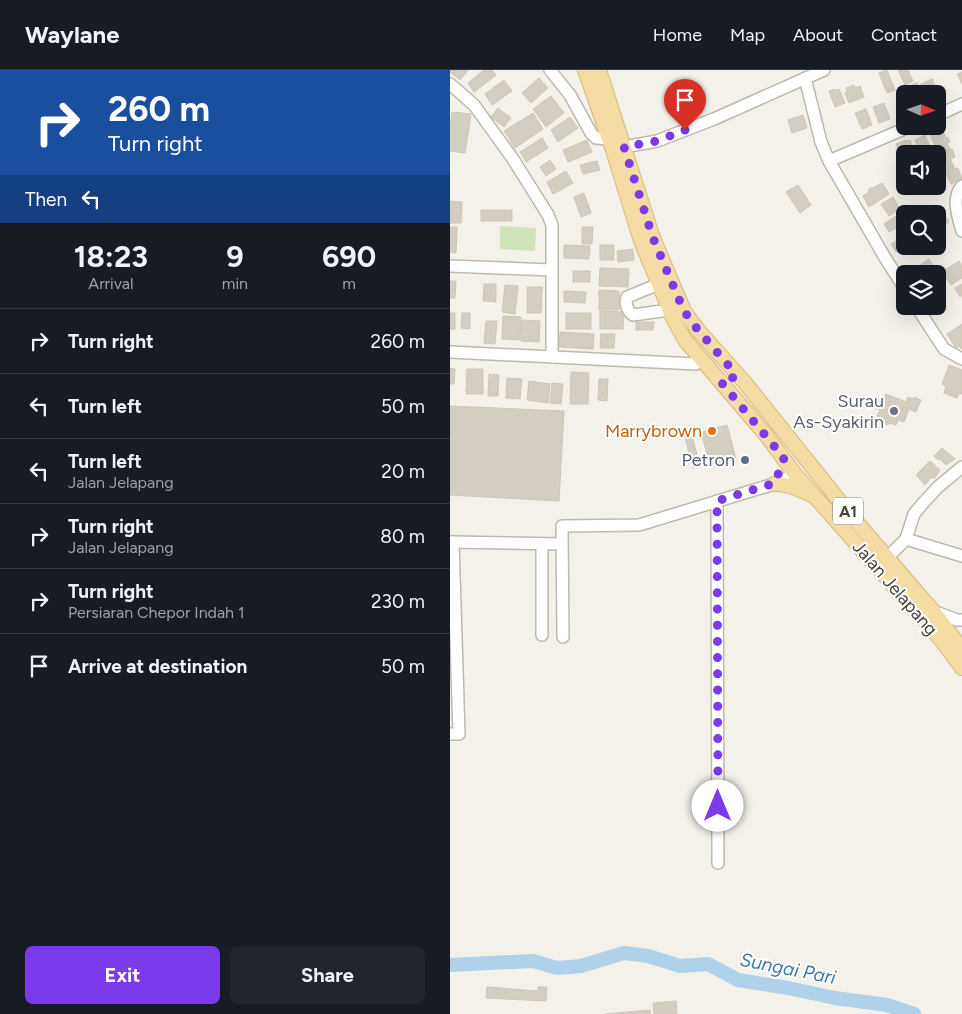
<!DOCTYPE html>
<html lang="en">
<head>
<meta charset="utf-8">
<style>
  body { margin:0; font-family:Figtree,sans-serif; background:#20242c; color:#f1f3f6; height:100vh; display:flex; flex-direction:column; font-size:19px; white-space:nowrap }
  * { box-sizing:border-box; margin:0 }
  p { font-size:16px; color:#9ea1a6 }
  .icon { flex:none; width:28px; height:28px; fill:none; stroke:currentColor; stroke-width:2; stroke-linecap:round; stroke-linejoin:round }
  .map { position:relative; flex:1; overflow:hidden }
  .details { display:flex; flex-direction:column; background:#171b24; width:450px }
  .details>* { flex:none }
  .guide { background:#1a4fa0; color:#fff; overflow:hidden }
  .needle { width:32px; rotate:92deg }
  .buttons { position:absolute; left:446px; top:15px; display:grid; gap:10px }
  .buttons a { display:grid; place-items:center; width:50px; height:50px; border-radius:8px; background:#171b24; box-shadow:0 5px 20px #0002; font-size:25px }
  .pin { position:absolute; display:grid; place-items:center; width:42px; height:42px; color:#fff; margin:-51px -21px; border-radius:50% 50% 50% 0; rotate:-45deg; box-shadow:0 0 5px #0007 }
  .pin .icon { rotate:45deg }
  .me { position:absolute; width:55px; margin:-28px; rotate:0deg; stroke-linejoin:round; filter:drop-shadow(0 0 4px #0008) }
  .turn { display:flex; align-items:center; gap:18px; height:105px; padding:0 25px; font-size:22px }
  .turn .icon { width:65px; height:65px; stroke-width:2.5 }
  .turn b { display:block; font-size:35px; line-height:42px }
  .then { display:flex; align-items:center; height:48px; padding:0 25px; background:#0003; gap:10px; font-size:19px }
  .eta { display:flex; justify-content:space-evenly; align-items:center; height:85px; text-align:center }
  .eta b { font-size:30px; font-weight:700; line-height:35px }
  .primary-button { display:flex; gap:10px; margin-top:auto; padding:10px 25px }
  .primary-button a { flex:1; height:58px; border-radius:8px; background:#7c3aed; color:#fff; font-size:20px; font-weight:700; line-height:58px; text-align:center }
  .primary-button a+a { background:#20242c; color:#f1f3f6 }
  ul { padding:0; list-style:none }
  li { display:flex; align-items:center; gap:15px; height:65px; padding:0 25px; border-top:1px solid #363941 }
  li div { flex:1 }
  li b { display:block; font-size:19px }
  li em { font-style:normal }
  header { display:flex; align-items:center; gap:30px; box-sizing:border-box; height:70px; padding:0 25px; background:#171b24; border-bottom:1px solid #363941 }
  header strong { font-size:24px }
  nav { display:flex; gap:28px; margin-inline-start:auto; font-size:18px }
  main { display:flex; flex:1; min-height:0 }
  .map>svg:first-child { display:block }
</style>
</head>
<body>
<header>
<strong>Waylane</strong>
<nav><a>Home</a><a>Map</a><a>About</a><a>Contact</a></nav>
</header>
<main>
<section class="details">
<div class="guide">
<div class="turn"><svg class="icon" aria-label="right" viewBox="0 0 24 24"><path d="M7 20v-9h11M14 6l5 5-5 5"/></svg><div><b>260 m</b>Turn right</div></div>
<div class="then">Then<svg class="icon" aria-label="left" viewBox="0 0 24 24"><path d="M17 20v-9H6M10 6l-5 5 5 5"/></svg></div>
</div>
<div class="eta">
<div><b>18:23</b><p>Arrival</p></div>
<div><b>9</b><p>min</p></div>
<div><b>690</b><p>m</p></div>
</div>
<ul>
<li><svg class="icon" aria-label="right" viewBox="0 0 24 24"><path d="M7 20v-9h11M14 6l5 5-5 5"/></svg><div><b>Turn right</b></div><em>260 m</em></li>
<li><svg class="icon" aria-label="left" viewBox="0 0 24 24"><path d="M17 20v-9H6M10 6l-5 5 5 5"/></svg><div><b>Turn left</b></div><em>50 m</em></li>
<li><svg class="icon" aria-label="left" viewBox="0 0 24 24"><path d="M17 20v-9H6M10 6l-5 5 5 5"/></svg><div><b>Turn left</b><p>Jalan Jelapang</p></div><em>20 m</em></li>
<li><svg class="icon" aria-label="right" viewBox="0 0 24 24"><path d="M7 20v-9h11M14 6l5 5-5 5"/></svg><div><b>Turn right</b><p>Jalan Jelapang</p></div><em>80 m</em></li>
<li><svg class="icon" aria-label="right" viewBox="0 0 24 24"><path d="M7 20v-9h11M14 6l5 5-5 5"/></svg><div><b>Turn right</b><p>Persiaran Chepor Indah 1</p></div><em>230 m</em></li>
<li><svg class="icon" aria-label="arrive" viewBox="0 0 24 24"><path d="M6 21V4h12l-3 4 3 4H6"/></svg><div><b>Arrive at destination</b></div><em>50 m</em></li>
</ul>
<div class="primary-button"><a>Exit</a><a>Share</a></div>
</section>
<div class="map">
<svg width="512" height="944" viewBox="0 0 512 944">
  <rect width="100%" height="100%" fill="#f4f1eb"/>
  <polygon fill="#d0e3b9" points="50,156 86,158 85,181 50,179"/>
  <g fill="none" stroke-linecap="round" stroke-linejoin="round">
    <polyline stroke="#afd1e9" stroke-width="14" points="0,895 83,891 107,898 131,896 174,883 198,886 230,896 258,894 288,910 338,918 385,928 437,935 464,944"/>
  </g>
  <g fill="#d4cdc2" stroke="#cec5b6">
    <polygon points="0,0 18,0 10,10 0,2"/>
    <polygon points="34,0 42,0 46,5 24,22 18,13"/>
    <polygon points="437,0 445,20 437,23 429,3"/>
    <polygon points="448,0 458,0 463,11 455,15"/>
    <polygon points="512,2 512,14 507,4"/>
    <polygon points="89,8 98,18 81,33 72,23"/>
    <polygon points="482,9 492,30 488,32 488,24 475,24 471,14"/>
    <polygon points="54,10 62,21 42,35 35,24"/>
    <polygon points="467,13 471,24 456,24 453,18"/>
    <polygon points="404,15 405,18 410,16 414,27 399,33 395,23 397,21 396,18"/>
    <polygon points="385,19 385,21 389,19 395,33 385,37 379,21"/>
    <polygon points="101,26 114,43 96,57 83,39"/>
    <polygon points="434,33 440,49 429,53 423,37"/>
    <polygon points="48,38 61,48 54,57 41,47"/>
    <polygon points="416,39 422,55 412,59 405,43"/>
    <polygon points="2,42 21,44 15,83 0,81 0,58"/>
    <polygon points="83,43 93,59 65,78 54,61"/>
    <polygon points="353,45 357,58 342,63 338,50"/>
    <polygon points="120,47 128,58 108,72 101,60"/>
    <polygon points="490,54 496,68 498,67 500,72 497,73 500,79 489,84 478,60"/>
    <polygon points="475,65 483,84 471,84 465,70"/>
    <polygon points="92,68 98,78 76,92 70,82"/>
    <polygon points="137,70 142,82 118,92 113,80"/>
    <polygon points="456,70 457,71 460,70 466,84 455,84 455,94 446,74"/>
    <polygon points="502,79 505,87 500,89 505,99 508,98 512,109 501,114 488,85"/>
    <polygon points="100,90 106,99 96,106 90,97"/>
    <polygon points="147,91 150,100 133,104 130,95"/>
    <polygon points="488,93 495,109 488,113"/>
    <polygon points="116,101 123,113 103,124 97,112"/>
    <polygon points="432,113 439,124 419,137 413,126 419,122 418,120 422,117 423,118"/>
    <polygon points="348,115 361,135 350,143 336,122"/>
    <polygon points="134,123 141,143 131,147 124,127"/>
    <polygon points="443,127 450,139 439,146 431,134"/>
    <polygon points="0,131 12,132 11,153 0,153"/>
    <rect x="31" y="140" width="31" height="11"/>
    <polygon points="492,140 499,152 488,159 487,144"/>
    <polygon points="452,142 455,148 455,159 449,163 446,158 439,162 434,154"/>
    <polygon points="0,157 7,157 6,183 0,182"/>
    <polygon points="132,157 143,157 142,174 132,174"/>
    <polygon points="455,165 455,176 461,176 451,183 449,180 446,182 441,174"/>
    <polygon points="114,175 140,176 139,189 114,188"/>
    <rect x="150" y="175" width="14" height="15"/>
    <polygon points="183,179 184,190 168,192 167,181"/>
    <polygon points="479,189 484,197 474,204 467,204 464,199"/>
    <polygon points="509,191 512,196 512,208 501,215 492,202"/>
    <polygon points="150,198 179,199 178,217 149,216"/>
    <rect x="123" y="201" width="17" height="11"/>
    <polygon points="0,211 6,211 5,228 0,228"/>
    <polygon points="34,214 46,214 46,232 33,231"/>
    <polygon points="512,214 512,225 510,227 505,218"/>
    <polygon points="55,215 68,216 65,244 52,242"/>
    <polygon points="77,217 92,217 91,243 77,243"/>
    <polygon points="149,220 169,221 169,240 149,240"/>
    <polygon points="114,221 136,222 135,233 114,232"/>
    <polygon points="150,241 174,242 173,259 150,259"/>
    <rect x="0" y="243" width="5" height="16"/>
    <polygon points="12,243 20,243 20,259 11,258"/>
    <rect x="116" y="243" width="25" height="16"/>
    <polygon points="53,246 71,247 70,270 52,269"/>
    <polygon points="72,250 90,251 89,272 71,271"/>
    <polygon points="36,251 47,251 45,274 34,273"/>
    <polygon points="186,252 204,252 203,260 186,260"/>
    <polygon points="512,254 512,278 511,279 509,276 506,278 497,264"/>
    <polygon points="110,262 144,264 143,279 109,277"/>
    <polygon points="151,264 165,264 164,278 150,278"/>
    <polygon points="499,295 512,300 512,324 509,323 507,328 494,323 496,316 492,314"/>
    <polygon points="0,298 5,299 4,314 0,314"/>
    <polygon points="17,299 33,299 33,324 16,324"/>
    <polygon points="121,302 139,303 138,334 120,334"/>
    <polygon points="39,304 49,305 48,326 38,326"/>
    <polygon points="57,308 72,309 70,329 56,328"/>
    <polygon points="149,309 158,309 157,331 148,330"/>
    <polygon points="79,311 100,314 98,333 77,330"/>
    <polygon points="102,313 113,314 111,334 100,333"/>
    <polygon points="436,324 456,332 458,327 463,329 464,327 471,330 466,342 459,339 454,352 448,350 446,355 439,353 438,355 432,353 434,349 427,346 430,340 425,338 428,329 433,331"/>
    <polygon points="0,336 114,341 109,431 0,425"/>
    <polygon points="277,355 286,389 260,395 251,362"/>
    <polygon points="240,358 250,396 243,398 233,360"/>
    <polygon points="492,378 505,389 496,395 490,389 488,390 484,386"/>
    <polygon points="480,391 490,400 484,409 482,407 475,415 466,405"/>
    <polygon points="37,917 88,921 88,917 97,917 96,931 36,928"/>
    <polygon points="226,931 227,944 204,944 203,933"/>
    <polygon points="200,940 201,944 155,944"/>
  </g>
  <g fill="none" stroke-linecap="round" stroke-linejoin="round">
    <defs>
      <g id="minor">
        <polyline points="100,0 120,25 141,63 146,68 159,69"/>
        <polyline points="355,8 371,72 379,91 434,186 455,219"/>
        <polyline points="0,14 24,35 63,89 98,145 102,155 102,287"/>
        <polyline points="488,45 512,34"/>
        <polyline points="174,77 207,71 264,49 374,0"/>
        <polyline points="379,91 461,56"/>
        <path d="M 512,116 C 501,128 508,147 512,161"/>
        <polyline points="0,196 101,200"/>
        <path d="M 209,214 L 177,227 C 175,233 177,241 183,245 L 219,240"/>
        <polyline points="466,236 494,279 512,289"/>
        <polyline points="0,282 246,294"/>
        <polyline points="267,431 268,793"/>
        <polyline points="456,469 512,486"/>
        <polyline points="0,472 111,474"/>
        <polyline points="92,474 92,565"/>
        <polyline points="437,488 456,469 464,444 474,432 488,417 512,397"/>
        <polyline points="483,541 507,550 512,550"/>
        <polyline points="113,567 112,456 189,455 324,414 345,404"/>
        <polyline points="0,664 9,664 3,472"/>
      </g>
      <g id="major">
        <polyline points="135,0 162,77 191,171 223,248 235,270 316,365 345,404 492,571 512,598"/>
        <polyline points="149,0 203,168 234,241 248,260 296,314 404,449 483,541 512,579"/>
        <path d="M 324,414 C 337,413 350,420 362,425"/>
      </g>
    </defs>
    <use href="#minor" stroke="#beb9ae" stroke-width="14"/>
    <use href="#major" stroke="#d7ba76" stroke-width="16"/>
    <use href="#minor" stroke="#fff" stroke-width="11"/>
    <use href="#major" stroke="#f3dda5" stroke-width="14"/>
  </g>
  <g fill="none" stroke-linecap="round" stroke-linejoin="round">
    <polyline stroke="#7c3aed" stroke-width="9" stroke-dasharray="0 16.2" points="235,60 207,71 174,77 203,168 234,241 248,260 285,303 281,311 271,312 334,388 325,413 267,431 268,736"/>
  </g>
  <circle fill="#6b7280" stroke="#fff" stroke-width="2" cx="444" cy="341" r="5"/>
  <circle fill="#e8710a" stroke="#fff" stroke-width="2" cx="262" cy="361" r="5"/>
  <circle fill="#5c6f8a" stroke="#fff" stroke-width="2" cx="295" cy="390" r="5"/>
  <g text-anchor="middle" stroke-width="4" stroke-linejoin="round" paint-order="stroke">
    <rect fill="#fff" stroke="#7e7b75" stroke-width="1" x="383" y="427.5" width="30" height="27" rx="4"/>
    <g font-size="16" font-weight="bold" fill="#47423a">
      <text x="398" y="447">A1</text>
    </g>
    <g font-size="18" fill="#5b616d" stroke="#fff" text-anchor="end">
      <text x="434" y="337">Surau<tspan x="434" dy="21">As-Syakirin</tspan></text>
    </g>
    <g font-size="18" fill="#c56008" stroke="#fff" text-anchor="end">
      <text x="252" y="367">Marrybrown</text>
    </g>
    <g font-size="18" fill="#4e5e75" stroke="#fff" text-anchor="end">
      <text x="285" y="396">Petron</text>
    </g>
    <g font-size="18" fill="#47423a" stroke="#fff">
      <text transform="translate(445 518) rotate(49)" y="6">Jalan Jelapang</text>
    </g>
    <g font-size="19" font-style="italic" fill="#3e7aa7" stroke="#fff">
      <text transform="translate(338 898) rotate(11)" y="7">Sungai Pari</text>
    </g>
  </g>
</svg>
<div class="buttons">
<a><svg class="needle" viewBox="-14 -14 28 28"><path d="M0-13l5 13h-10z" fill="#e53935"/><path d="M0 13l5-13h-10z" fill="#9ea1a6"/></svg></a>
<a><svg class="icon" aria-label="sound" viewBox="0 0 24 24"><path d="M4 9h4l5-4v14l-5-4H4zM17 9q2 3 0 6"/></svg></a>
<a><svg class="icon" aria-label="search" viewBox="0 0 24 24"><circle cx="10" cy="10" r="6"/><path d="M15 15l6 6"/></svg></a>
<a><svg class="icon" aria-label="layers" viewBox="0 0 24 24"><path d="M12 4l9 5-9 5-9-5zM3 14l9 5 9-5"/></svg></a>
</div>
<div class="pin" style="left:235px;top:60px;background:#d93025"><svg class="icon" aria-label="arrive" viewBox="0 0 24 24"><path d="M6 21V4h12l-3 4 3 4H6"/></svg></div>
<svg class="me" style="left:268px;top:736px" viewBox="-20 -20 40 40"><circle r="19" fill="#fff"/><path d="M0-13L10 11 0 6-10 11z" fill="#7c3aed"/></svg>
</div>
</main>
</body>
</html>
